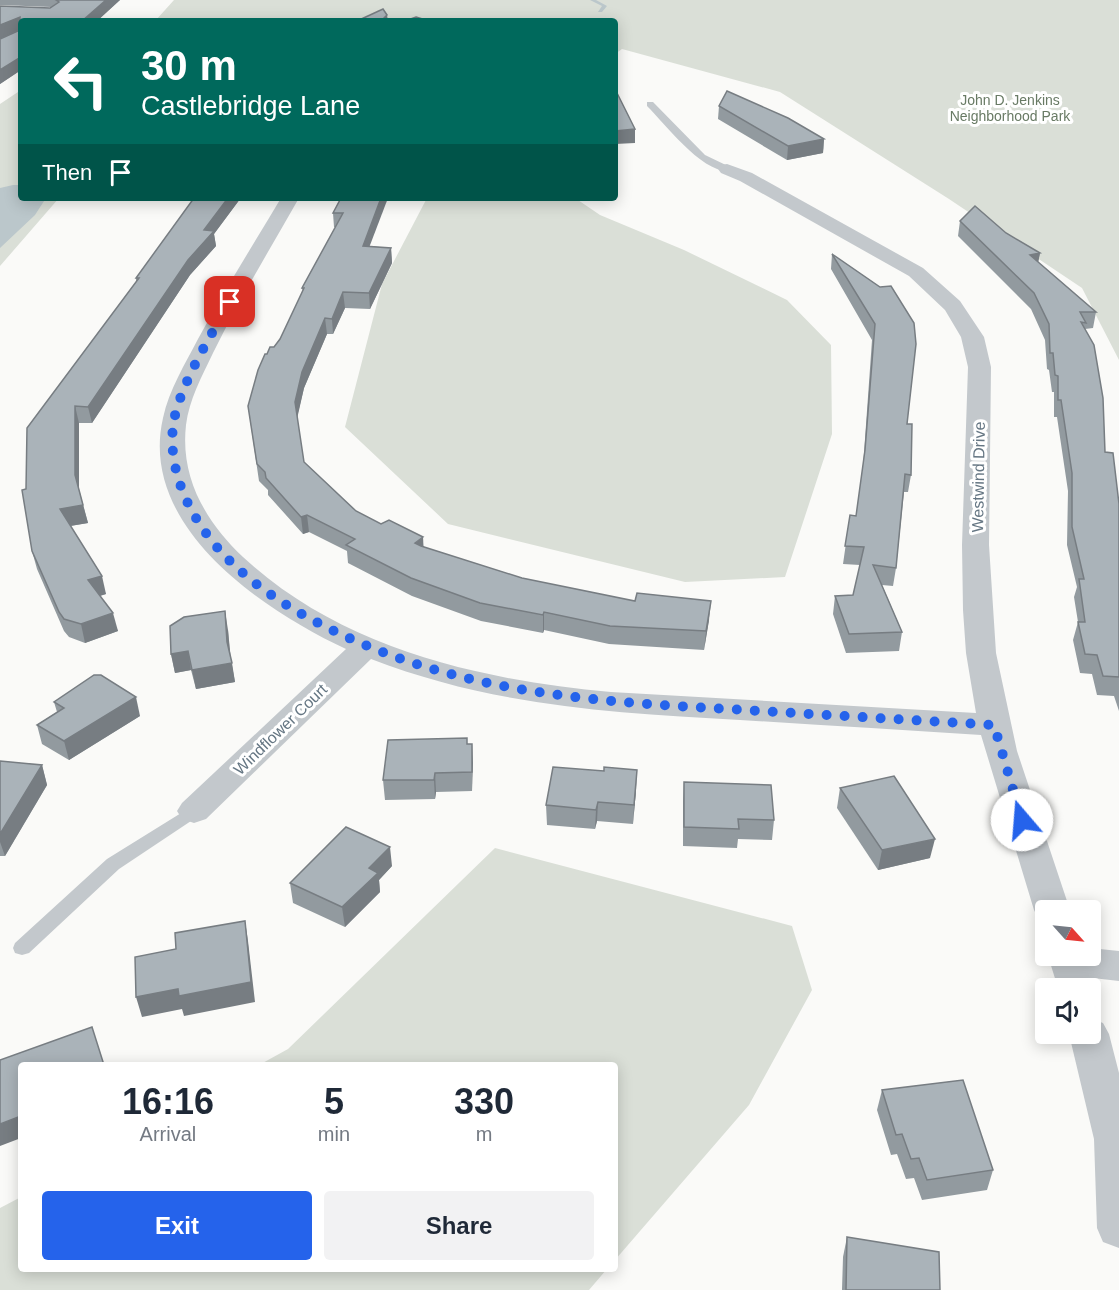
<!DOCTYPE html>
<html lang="en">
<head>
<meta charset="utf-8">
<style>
  body { margin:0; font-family:Helvetica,sans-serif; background:#f2f2f3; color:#1f2937; height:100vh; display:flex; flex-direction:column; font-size:22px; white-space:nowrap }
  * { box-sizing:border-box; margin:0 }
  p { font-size:20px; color:#747a83 }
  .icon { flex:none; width:33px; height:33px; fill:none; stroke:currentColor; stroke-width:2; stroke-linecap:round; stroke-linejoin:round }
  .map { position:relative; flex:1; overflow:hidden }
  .drawer { position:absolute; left:18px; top:1062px; width:600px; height:210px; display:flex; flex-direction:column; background:#fff; border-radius:6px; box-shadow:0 3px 15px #0003 }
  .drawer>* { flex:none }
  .banner { position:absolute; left:18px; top:18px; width:600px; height:183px; border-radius:6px; box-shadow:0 3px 15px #0003; background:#00695c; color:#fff; overflow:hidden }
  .needle { width:39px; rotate:117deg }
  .buttons { position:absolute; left:1035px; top:900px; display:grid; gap:12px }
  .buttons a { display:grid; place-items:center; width:66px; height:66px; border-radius:6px; background:#fff; box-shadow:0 3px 15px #0003; font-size:30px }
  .pin { position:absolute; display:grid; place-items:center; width:51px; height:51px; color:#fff; margin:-26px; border-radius:12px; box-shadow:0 3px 9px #0006 }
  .me { position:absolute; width:66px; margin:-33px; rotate:342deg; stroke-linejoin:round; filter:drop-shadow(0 0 4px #0008) }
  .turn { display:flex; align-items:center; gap:21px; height:126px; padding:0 24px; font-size:27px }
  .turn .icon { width:78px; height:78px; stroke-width:2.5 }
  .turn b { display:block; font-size:42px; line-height:51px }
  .then { display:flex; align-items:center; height:57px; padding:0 24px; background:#0003; gap:12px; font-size:22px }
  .eta { display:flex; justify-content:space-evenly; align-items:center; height:102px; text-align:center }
  .eta b { font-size:36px; font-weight:700; line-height:42px }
  .cta { display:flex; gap:12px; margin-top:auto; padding:12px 24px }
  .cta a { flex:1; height:69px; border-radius:6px; background:#2563eb; color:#fff; font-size:24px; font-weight:700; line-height:69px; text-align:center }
  .cta a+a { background:#f2f2f3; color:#1f2937 }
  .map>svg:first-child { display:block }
</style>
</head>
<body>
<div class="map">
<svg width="1119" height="1290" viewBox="0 0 1119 1290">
  <rect width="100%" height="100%" fill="#fafaf8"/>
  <g fill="#dadfd7">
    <polygon points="174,0 1119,0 1119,360 1082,288 949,199 780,92 622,49 615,54 615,21 246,21 239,18 232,21 144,21 156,20"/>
    <polygon points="21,90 21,198 59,198 0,266 0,104"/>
    <polygon points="427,198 575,198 600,215 684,250 787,300 831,345 832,434 785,577 685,582 448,524 345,427 382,284"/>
    <polygon points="495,848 792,926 812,990 749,1105 615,1260 615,1065 259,1065 288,1049"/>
    <polygon points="21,1197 21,1269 607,1269 589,1290 0,1290 0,1208"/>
  </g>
  <polygon fill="#bbc7cb" points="13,185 21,185 21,198 46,198 35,215 0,248 0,188"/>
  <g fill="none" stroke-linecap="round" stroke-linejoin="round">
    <polygon fill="#bbc7cb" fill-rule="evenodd" points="590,0 596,0 607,6 602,12 598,12 602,6"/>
    <g fill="#c3c8cc" fill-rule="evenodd">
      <path d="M 647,102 L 653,102 L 705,155 L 730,167 L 730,171 C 703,174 665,124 647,106 Z"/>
      <polygon points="194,805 200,807 203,811 200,815 119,869 29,953 22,955 15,953 13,948 15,943 107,859"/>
    </g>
    <g fill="#c3c8cc" fill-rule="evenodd">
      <path d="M 727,164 L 752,173 L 923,268 L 960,301 L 984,337 L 991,367 L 989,545 L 996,653 L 1017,751 L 1070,910 L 1046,910 L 1046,922 L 1039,920 L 1034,910 L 981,735 C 900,730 820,725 740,720 C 611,713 493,706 371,659 L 206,819 L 194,823 L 182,819 L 177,811 L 182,803 L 346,649 C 263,610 138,527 163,418 C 169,390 185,364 198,339 C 224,291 253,245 281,198 L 299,198 C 270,249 239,300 213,353 C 202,376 189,400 186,425 C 180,478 206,522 243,557 C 342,649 480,680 611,692 L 976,713 L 966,653 L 963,610 L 962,545 L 968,367 L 961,337 L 945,310 L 909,276 L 740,181 L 721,173 L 718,169 L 721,165 Z"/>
      <polygon points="1090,948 1119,951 1119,981 1093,978 1096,988 1090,999 1090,988 1058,988 1048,956 1090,956"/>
      <polygon points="1090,1018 1103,1023 1109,1034 1119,1073 1119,1248 1103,1242 1097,1228 1094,1139 1069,1034 1090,1034"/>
    </g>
  </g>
  <g fill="#929a9f">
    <polygon points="0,0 120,0 97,21 21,21 21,70 0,84 0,39 20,30 0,39 0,6 50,8 51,7 0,5"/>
    <polygon points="719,106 824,139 823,153 787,160 718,119"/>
    <polygon points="341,198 369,246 391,248 392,263 370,309 345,308 333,334 327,334 304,388 297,417 304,462 356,511 423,547 522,578 709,620 704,650 609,644 544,630 543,633 481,621 412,596 348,563 347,551 309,532 303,534 268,495 268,490 259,481 248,406 267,354 274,347 280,339 303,292 302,288 336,227 334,227 333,213"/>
    <polygon points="240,199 214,234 216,246 190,275 92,423 79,423 79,489 88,523 70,526 106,594 100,596 118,631 85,643 69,637 64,631 37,569 32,551 26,489 136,282 136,278"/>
    <polygon points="960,221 1040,253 1038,262 1096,312 1093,328 1085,329 1105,452 1119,504 1119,711 1114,696 1097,695 1092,674 1080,673 1073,640 1078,622 1074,597 1077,587 1067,545 1068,491 1057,417 1054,417 1054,392 1052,392 1049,370 1047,369 1045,340 1031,309 958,236"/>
    <polygon points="832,254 880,287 907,424 911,475 908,492 904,492 896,568 893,586 882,585 902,632 899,651 846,653 833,614 835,596 853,595 860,565 843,564 850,515 856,516 863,467 872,340 831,269"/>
    <polygon points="228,630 230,655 235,682 196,689 191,670 175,673 171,654"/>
    <polygon points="54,702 140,716 69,760 42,744 37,725 57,712"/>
    <polygon points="467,744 472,744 472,791 436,792 435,799 385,800 383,780"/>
    <polygon points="0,761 42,765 47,785 5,856 0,856"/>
    <polygon points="684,782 774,820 772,840 738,839 737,848 683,846 683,801"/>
    <polygon points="840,788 930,858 878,870 837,808"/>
    <polygon points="636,790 633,824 597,821 595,829 547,825 546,805"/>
    <polygon points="392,866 379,880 380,892 345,927 293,903 290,883"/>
    <polygon points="882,1090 993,1170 987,1190 922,1200 914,1178 906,1179 897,1154 891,1155 877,1110"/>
    <polygon points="847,1237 940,1290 842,1290 843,1257"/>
  </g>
  <g fill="#777d82">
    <polygon points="106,0 120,0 97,21 82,21"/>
    <polygon points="387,15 388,21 381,21"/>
    <polygon points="20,17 21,29 0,39 0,25"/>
    <polygon points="20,56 21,70 0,84 0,70"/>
    <polygon points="635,129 635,143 615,144 615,131"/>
    <polygon points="824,139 823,153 787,160 788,146"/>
    <polygon points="228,198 240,198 240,199 214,234 216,246 190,275 92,423 88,407 188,260 204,230"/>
    <polygon points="381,198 388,198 364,261 363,246"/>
    <polygon points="391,248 392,263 370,309 369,293"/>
    <polygon points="1040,253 1037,268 1030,255"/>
    <polygon points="343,292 345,308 333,334 332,319"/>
    <polygon points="325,318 327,334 304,388 297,419 295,402 302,372"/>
    <polygon points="75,406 79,423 79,492 75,475"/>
    <polygon points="83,505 88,523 64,527 60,509"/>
    <polygon points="307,515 309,532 303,534 301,517"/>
    <polygon points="423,537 424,555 415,543"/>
    <polygon points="102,576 106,594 92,598 88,580"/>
    <polygon points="711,601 709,620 704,650 706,631"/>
    <polygon points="225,611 228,630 231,661 227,642"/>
    <polygon points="544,612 544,630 543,633 543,615"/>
    <polygon points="113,613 118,631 85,643 81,624"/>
    <polygon points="188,651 191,670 175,673 171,654"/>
    <polygon points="232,663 235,682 196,689 192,670"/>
    <polygon points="136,697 140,716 69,760 64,741"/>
    <polygon points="472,744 473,763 472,791"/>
    <polygon points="42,765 47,785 5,856 0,842 0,834"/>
    <polygon points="637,770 636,790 633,824 634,805"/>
    <polygon points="435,773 436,792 435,799 434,780"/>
    <polygon points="598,802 597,821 595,829 596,810"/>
    <polygon points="935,839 930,858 878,870 882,850"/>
    <polygon points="390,847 392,866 379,880 380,892 345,927 342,907 369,868"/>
    <polygon points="245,921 248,941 255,1002 184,1016 182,1009 142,1017 136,997"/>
    <polygon points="21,1116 21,1138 0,1146 0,1124"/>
  </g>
  <g fill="#aab3b9" stroke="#777d82" stroke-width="1.5">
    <polygon points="56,0 106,0 82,21 21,21 21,57 0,70 0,39 20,30 20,17 0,25 0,6 50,8 59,2"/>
    <polygon points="383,9 387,15 381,21 357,21"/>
    <polygon points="416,17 429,21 405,21"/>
    <polygon points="615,89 635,129 615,131"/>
    <polygon points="727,91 788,118 824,139 788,146 719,106"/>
    <polygon points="194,198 228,198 204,230 214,231 188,260 88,407 75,406 75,475 83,505 60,509 102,576 88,580 113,613 81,624 64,619 59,612 32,551 22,490 26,489 27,428 139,278 136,278"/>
    <polygon points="341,198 381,198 363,246 391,248 369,293 343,292 332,319 325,318 302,372 295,402 304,462 356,511 381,524 389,520 423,537 415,543 421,546 522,578 635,601 637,593 711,601 706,631 610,626 544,612 543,615 480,603 411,578 346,545 355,539 307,515 301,517 266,478 265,472 257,464 248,406 258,370 265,354 267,354 270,347 274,347 280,339 304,288 302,288 343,213 333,213"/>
    <polygon points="975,206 1006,233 1040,253 1030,255 1096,312 1080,312 1086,323 1081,322 1094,345 1103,398 1105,452 1113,453 1119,504 1119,677 1103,676 1097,655 1085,654 1078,622 1085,622 1079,579 1084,579 1072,527 1072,473 1061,400 1058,400 1058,376 1055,375 1053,353 1050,353 1049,324 1034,293 960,221"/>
    <polygon points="832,254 880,287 891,286 914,323 916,344 907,424 912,424 911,475 905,474 896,568 873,565 902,632 849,634 835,596 853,595 864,547 845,546 850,515 856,516 865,450 875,324"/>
    <polygon points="225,611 227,642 232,663 192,670 188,651 171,654 170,626 184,617"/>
    <polygon points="94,675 101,675 136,697 64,741 37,725 64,708 54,702"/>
    <polygon points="467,738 467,744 472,744 472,772 435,773 434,780 383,780 388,740"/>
    <polygon points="0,761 42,765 0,834"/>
    <polygon points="553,767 604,771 604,767 637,770 634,805 598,802 596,810 546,805"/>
    <polygon points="894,776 935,839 882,850 840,788"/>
    <polygon points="684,782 771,785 774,820 738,819 739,829 684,827"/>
    <polygon points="346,827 390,847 369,868 378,873 342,907 290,883"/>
    <polygon points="245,921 251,982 179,996 178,989 136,997 135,957 176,949 175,933"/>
    <polygon points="92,1027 104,1065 21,1065 21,1116 0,1124 0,1060"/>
    <polygon points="963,1080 993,1170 927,1180 919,1158 911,1159 902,1134 896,1135 882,1090"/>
    <polygon points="847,1237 939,1252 940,1290 846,1290"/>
  </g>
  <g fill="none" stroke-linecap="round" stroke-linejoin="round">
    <path stroke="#2563eb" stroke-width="10" stroke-dasharray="0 18" d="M 230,302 C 211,335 178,388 173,426 C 168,474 191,519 223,554 C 258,591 303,617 349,638 C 477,696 606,702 744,710 C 827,715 911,720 994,725 L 1022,820"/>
  </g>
  <g text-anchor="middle" stroke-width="6" stroke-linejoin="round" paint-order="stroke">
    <g font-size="14" fill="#687a64" stroke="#fff">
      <text x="1010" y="105">John D. Jenkins<tspan x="1010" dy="16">Neighborhood Park</tspan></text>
    </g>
    <g font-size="16" fill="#657683" stroke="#fff">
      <text transform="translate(978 477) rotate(-89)" y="6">Westwind Drive</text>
      <text transform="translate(280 729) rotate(-44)" y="6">Windflower Court</text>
    </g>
  </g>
</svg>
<div class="buttons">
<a><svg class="needle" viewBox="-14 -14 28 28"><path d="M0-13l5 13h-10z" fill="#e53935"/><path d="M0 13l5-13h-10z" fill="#747a83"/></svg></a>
<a><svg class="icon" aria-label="sound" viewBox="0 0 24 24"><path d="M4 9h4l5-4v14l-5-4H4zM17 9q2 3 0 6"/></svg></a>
</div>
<div class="pin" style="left:230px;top:302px;background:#d93025"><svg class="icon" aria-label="arrive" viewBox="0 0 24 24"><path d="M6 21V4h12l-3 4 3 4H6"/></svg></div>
<svg class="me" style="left:1022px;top:820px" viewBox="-20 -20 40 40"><circle r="19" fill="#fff"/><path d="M0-13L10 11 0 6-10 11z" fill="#2563eb"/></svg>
<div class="banner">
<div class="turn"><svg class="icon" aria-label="left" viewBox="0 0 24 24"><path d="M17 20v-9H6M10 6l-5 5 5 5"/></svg><div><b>30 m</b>Castlebridge Lane</div></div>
<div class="then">Then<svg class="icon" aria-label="arrive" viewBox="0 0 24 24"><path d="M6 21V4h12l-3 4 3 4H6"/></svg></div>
</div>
<section class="drawer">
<div class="eta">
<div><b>16:16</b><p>Arrival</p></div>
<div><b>5</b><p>min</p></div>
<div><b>330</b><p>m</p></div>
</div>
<div class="cta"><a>Exit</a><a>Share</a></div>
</section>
</div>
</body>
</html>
